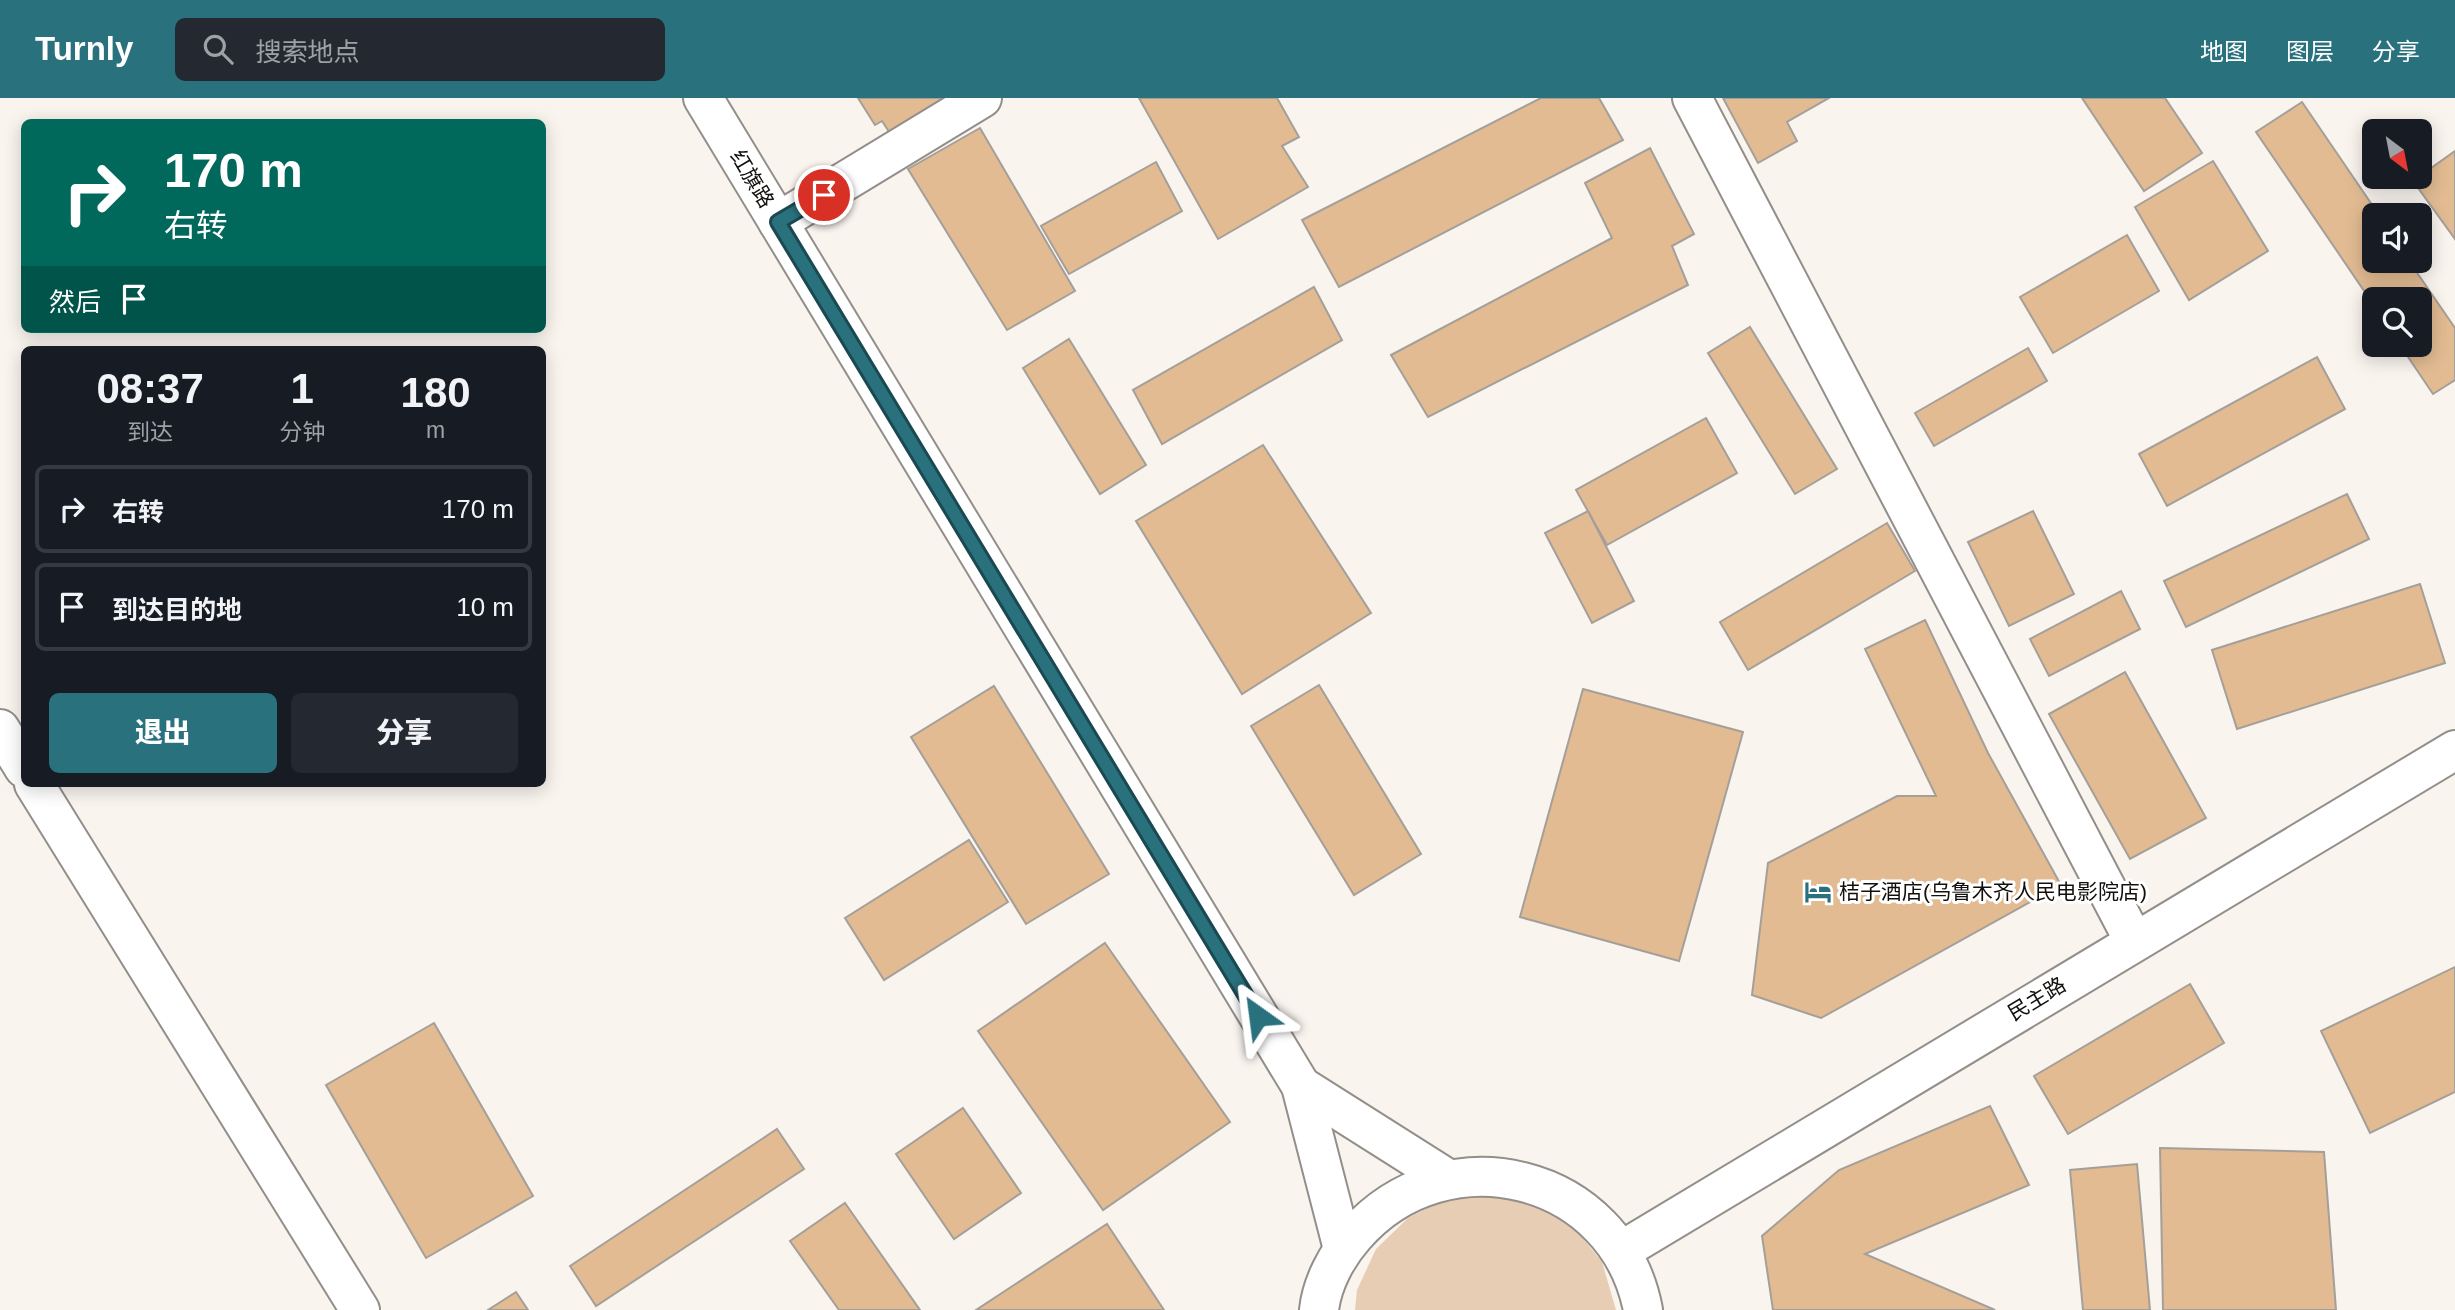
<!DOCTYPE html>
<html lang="zh">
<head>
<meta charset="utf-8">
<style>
  body { margin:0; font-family:Helvetica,"Noto Sans SC",sans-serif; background:#242831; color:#f1f3f6; height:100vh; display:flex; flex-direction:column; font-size:26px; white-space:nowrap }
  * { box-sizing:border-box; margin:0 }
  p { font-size:23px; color:#9ea1a6 }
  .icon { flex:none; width:38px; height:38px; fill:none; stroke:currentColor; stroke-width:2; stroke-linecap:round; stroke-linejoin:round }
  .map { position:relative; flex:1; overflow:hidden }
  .details { position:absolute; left:21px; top:248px; width:525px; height:441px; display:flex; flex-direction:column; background:#171b24; border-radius:10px; box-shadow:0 4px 18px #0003 }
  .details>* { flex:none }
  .banner { position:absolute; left:21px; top:21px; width:525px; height:214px; border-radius:10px; box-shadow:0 4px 18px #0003; background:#00695c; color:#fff; overflow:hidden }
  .needle { width:46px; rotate:148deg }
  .fabs { position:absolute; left:2362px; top:21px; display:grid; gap:14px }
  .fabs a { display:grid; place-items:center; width:70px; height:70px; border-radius:10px; background:#171b24; box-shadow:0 4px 18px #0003; font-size:35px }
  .pin { position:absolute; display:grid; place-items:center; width:60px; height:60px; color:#fff; margin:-30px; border:4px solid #fff; border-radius:50%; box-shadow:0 2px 7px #0007 }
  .me { position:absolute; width:77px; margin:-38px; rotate:329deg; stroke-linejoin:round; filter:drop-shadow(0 0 5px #0008) }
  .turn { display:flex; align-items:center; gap:24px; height:147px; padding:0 28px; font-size:32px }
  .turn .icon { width:91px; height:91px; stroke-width:2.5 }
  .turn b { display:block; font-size:49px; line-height:60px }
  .then { display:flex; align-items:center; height:66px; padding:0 28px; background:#0003; gap:14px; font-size:26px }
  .eta { display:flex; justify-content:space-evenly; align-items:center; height:119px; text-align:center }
  .eta b { font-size:42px; font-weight:800; line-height:49px }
  .button { display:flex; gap:14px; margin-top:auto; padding:14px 28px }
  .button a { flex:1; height:80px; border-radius:10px; background:#2a717e; color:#fff; font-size:28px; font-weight:800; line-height:80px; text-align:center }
  .button a+a { background:#242831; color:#f1f3f6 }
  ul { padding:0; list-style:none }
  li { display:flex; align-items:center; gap:21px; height:88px; margin:0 14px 10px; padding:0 14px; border:4px solid #363941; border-radius:10px }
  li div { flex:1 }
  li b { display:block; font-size:26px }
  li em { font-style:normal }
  header { display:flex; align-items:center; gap:42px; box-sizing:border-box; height:98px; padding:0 35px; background:#2a717e; color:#fff }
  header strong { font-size:33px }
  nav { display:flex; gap:38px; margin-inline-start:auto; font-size:24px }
  .search { width:490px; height:63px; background:#242831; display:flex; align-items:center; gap:18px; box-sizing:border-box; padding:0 24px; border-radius:10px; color:#9ea1a6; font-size:26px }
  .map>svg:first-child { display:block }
</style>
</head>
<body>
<header>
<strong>Turnly</strong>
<div class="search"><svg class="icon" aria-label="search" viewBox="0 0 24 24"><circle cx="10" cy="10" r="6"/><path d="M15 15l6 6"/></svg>搜索地点</div>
<nav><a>地图</a><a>图层</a><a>分享</a></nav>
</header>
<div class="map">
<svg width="2455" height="1212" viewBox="0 0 2455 1212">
  <rect width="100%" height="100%" fill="#faf4ef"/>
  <polygon fill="#e6cdb3" points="1493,1095 1537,1105 1574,1129 1602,1164 1616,1212 1355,1212 1357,1192 1376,1151 1408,1120 1448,1100"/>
  <g fill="#e2bb92" stroke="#a49f99" stroke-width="2">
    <polygon points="858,0 961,0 893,40 882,23 875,27"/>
    <polygon points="1139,0 1277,0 1299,39 1282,48 1308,89 1218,141"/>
    <polygon points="1541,0 1599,0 1623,42 1339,189 1302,122"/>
    <polygon points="1723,0 1829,0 1787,24 1797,43 1758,65"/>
    <polygon points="2082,0 2165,0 2202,55 2144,93"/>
    <polygon points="2302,4 2379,117 2375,117 2375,163 2409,163 2455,230 2455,282 2433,296 2400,247 2420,247 2420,201 2375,201 2375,209 2256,34"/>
    <polygon points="980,30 1075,193 1007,232 908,71"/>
    <polygon points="1650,50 1694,136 1672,148 1688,187 1428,319 1391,257 1612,140 1585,85"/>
    <polygon points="2455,53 2455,141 2413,83"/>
    <polygon points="2213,63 2268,153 2189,202 2135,109"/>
    <polygon points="1156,64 1182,113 1069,176 1041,128"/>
    <polygon points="2127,137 2159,193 2053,255 2020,199"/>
    <polygon points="1314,189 1342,242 1162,346 1133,292"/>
    <polygon points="1750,229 1837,371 1795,396 1708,255"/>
    <polygon points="1069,241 1146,367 1100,396 1023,270"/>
    <polygon points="2028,250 2047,283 1934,348 1915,315"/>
    <polygon points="2317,259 2345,311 2167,408 2139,356"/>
    <polygon points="1706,320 1737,375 1607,447 1576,392"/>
    <polygon points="1263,347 1371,515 1242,596 1136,423"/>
    <polygon points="2347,396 2369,441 2186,529 2164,483"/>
    <polygon points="1588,413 1634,503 1592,525 1545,435"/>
    <polygon points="2033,413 2074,496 2009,528 1968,444"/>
    <polygon points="1887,425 1915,473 1748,572 1720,524"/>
    <polygon points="2420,486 2445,565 2237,631 2212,552"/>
    <polygon points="2121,493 2140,531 2049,578 2030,541"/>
    <polygon points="1925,522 1988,655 2061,787 1821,920 1752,897 1768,765 1897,698 1936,698 1865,551"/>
    <polygon points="2125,574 2206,720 2130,761 2049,616"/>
    <polygon points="1319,587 1421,756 1354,797 1251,628"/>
    <polygon points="994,588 1109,776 1026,826 911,639"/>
    <polygon points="1583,591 1743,634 1679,863 1520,819"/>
    <polygon points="969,742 1008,804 884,882 845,820"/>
    <polygon points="1105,845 1230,1024 1103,1112 978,933"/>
    <polygon points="2455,869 2455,994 2370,1035 2321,933"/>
    <polygon points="2190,886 2224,945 2068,1036 2034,978"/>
    <polygon points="434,925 533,1098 426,1160 326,987"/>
    <polygon points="1990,1008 2029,1087 1865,1156 1995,1212 1773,1212 1762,1138 1839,1072"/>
    <polygon points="963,1010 1021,1095 954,1141 896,1056"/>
    <polygon points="777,1031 804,1071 596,1208 570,1168"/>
    <polygon points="2160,1050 2324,1054 2336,1212 2163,1212"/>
    <polygon points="2137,1066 2150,1212 2083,1212 2070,1072"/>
    <polygon points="845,1105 920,1212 839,1212 790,1143"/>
    <polygon points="1107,1126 1164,1212 976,1212"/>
    <polygon points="516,1194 528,1212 488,1212"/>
  </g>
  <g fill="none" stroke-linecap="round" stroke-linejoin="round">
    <defs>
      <g id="street">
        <polyline points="1692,0 2134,843"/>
        <polyline points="778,124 982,0"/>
        <polyline points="0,631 24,670"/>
        <polyline points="34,686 360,1212"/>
      </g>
      <g id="secondary">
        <polyline points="703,0 1301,988 1343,1151"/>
        <polyline points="1301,988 1448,1081"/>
        <polyline points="1621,1153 2455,652"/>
        <path d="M 1319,1212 C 1322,1185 1337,1157 1355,1137 C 1446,1033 1617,1075 1643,1212"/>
      </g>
    </defs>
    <use href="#street" stroke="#938e89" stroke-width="42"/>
    <use href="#secondary" stroke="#938e89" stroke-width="42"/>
    <use href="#street" stroke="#fff" stroke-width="38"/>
    <use href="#secondary" stroke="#fff" stroke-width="38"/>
  </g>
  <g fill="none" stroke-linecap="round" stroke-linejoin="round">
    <defs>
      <polyline id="route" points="824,97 778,124 1258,918"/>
    </defs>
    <use href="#route" stroke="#1b4952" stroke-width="18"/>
    <use href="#route" stroke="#2a717e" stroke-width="12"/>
  </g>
  <defs>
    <symbol id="hotel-bare" viewBox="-9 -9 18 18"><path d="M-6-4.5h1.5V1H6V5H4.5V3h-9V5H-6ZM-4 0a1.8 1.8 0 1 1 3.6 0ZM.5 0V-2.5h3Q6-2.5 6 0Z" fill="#2a717e" stroke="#fff" stroke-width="2.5" paint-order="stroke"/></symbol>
  </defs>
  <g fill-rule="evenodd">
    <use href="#hotel-bare" x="1799" y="775" width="38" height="38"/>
  </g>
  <g text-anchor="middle" stroke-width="6" stroke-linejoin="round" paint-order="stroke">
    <g font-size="21" fill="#12100e" stroke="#fff">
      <text transform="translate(752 81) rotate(59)" y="7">红旗路</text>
      <text transform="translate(2037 901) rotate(-31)" y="7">民主路</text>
    </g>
    <g font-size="21" fill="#12100e" stroke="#fff" text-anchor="start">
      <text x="1839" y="801">桔子酒店(乌鲁木齐人民电影院店)</text>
    </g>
  </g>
</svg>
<div class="fabs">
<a><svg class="needle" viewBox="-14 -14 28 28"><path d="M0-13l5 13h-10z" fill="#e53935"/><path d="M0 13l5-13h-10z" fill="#9ea1a6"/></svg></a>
<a><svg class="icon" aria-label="sound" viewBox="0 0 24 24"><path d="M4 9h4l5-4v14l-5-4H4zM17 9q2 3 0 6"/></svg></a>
<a><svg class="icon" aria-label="search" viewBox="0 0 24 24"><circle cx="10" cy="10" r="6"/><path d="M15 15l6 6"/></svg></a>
</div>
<div class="pin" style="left:824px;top:97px;background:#d93025"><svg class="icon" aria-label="arrive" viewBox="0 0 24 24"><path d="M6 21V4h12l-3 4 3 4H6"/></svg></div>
<svg class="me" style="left:1258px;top:918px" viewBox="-20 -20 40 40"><path d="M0-17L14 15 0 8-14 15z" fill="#2a717e" stroke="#fff" stroke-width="4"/></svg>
<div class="banner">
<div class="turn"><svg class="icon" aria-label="right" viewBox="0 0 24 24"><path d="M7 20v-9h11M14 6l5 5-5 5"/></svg><div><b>170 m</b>右转</div></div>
<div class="then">然后<svg class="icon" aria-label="arrive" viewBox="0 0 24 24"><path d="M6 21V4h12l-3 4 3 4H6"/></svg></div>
</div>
<section class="details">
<div class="eta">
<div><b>08:37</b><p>到达</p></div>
<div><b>1</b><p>分钟</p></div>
<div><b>180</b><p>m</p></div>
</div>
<ul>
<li><svg class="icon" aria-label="right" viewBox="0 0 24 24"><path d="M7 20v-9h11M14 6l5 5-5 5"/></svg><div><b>右转</b></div><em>170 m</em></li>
<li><svg class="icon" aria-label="arrive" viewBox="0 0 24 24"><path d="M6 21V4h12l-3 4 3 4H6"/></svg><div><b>到达目的地</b></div><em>10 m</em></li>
</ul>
<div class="button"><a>退出</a><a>分享</a></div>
</section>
</div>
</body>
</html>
